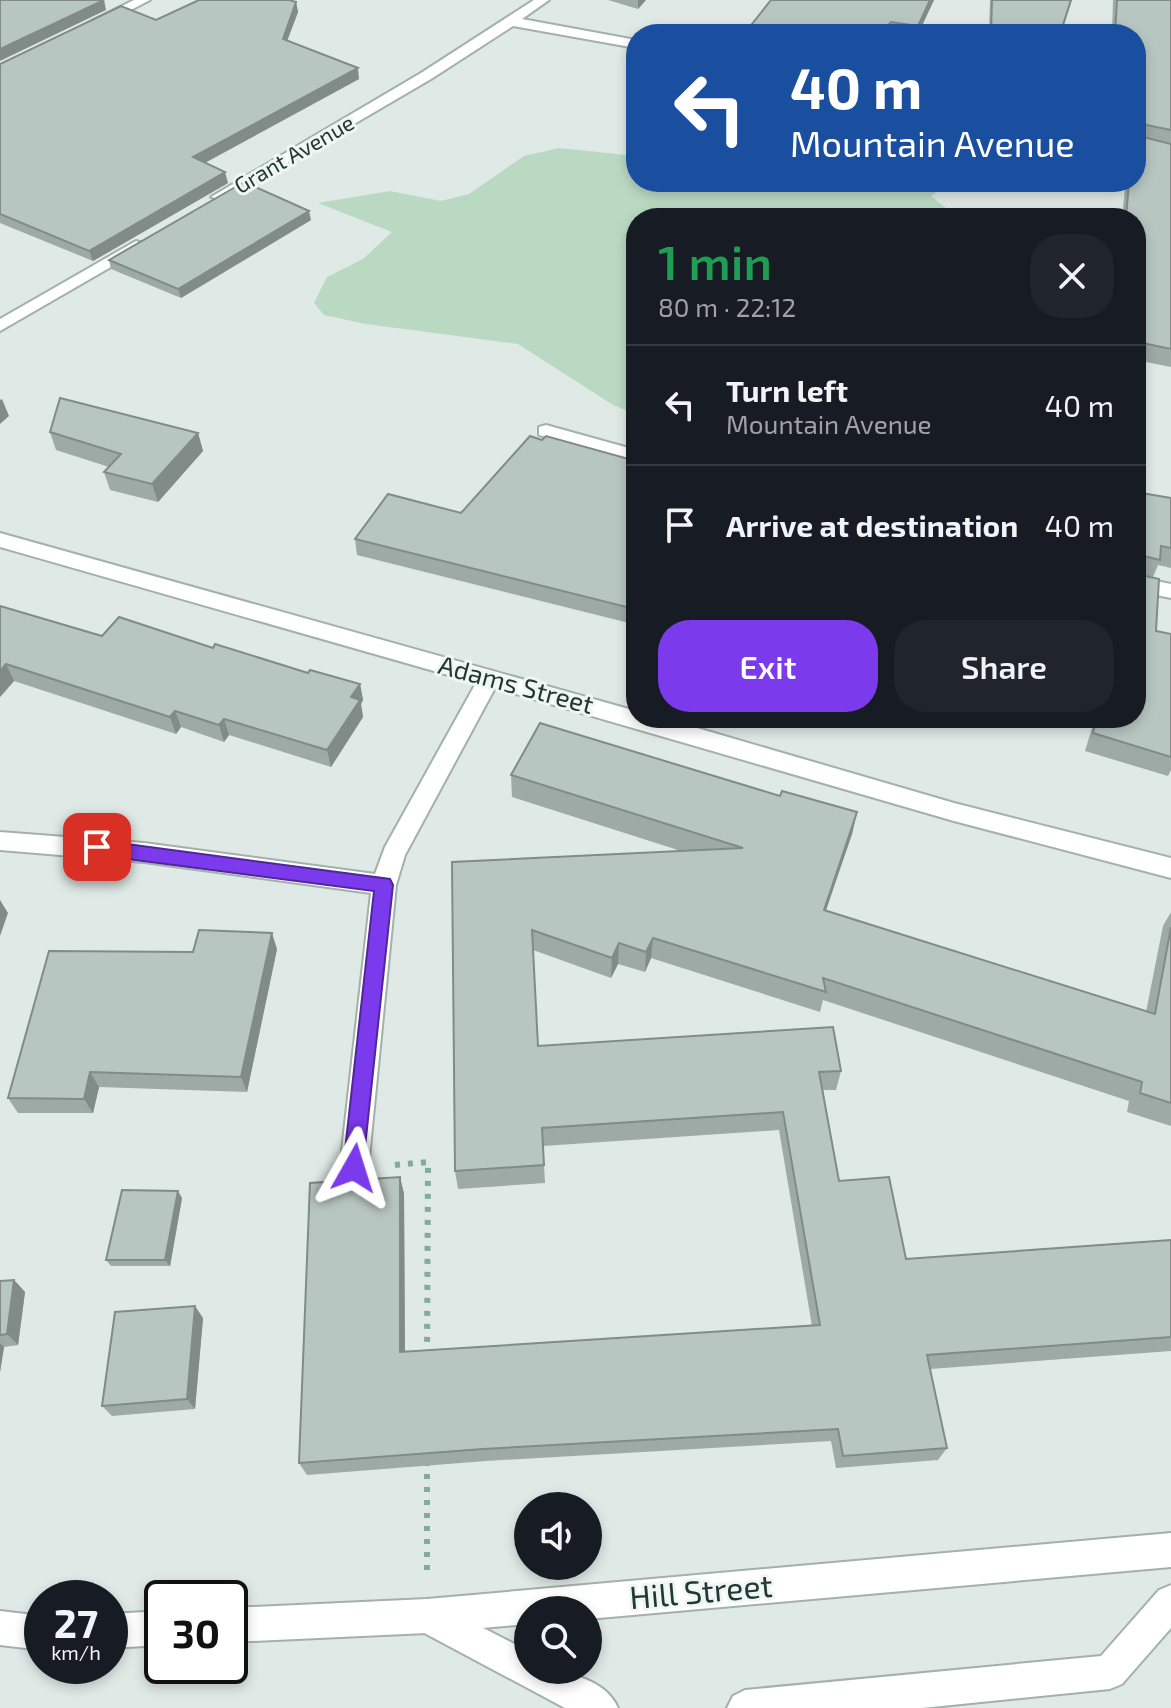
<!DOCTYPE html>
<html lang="en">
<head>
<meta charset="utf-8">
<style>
  body { margin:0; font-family:"Exo 2",sans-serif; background:#20242c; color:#f1f3f6; height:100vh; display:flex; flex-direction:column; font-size:30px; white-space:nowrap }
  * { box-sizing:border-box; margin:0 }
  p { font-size:26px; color:#9ea1a6 }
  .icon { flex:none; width:44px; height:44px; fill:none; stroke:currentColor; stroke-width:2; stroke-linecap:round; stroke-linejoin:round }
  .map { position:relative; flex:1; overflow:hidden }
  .sheet { position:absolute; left:626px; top:208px; width:520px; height:520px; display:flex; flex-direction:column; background:#171b24; border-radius:32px; box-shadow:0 4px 12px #0003 }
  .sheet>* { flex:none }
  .banner { position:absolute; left:626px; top:24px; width:520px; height:168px; border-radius:32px; box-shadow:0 4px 12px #0003; background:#1a4fa0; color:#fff; overflow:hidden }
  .tools { position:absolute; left:514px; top:1492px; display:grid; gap:16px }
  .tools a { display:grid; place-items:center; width:88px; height:88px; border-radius:50%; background:#171b24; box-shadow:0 4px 12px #0003; font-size:40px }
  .speed { position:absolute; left:24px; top:1580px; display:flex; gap:16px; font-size:40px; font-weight:700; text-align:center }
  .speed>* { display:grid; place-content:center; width:104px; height:104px; border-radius:50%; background:#171b24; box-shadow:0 4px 12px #0003; line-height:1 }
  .speed small { font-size:20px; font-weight:400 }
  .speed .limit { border:4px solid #111; border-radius:12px; background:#fff; color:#111 }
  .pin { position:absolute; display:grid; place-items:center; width:68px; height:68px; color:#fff; margin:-34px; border-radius:16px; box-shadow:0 4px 12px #0006 }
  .me { position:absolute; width:88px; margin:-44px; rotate:6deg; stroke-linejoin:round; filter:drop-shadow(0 0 6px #0008) }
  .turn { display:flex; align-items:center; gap:28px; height:168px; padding:0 32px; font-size:36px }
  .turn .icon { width:104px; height:104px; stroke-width:2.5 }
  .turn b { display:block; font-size:56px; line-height:68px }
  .round { display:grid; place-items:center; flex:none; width:84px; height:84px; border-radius:32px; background:#20242c }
  .headline { display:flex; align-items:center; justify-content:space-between; height:136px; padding:0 32px }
  h1 { font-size:48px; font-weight:600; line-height:60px; color:#1e9e55 }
  .button { display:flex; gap:16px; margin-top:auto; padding:16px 32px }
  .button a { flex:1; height:92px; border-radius:32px; background:#7c3aed; color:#fff; font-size:32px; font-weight:600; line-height:92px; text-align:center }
  .button a+a { background:#20242c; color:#f1f3f6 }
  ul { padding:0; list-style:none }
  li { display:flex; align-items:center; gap:24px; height:120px; padding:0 32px; border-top:2px solid #363941 }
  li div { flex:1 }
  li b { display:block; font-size:30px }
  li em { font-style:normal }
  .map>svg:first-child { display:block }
</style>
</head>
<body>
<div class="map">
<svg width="1171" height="1708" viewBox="0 0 1171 1708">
  <rect width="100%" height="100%" fill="#dfe9e5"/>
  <polygon fill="#bad9c3" points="559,148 636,156 636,182 950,182 931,196 958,218 636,218 636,414 613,405 518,344 366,324 324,315 314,303 327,277 363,259 392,232 318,203 390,191 441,201 469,194 524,156"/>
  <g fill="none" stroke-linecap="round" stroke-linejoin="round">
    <defs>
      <g id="service">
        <polygon points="1171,1585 1171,1628 1122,1684 1110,1689 922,1708 727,1708 733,1696 745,1690 1101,1656 1159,1590"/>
        <path d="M 427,1599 L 528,1651 L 528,1670 C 559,1670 604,1676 618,1708 L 565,1708 L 415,1628 L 410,1616 L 415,1604 Z"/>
      </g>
      <g id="minor">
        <polygon points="134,0 150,0 104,24 92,21"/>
        <polygon points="534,0 549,0 522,19 636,40 636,48 513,26 431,79 224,200 211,197 421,73"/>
        <polygon points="136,241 142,243 142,249 0,331 0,319"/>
        <polygon points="546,425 636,450 636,462 539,435 539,427"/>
        <polygon points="0,533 636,711 636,718 663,718 954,803 1171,858 1171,878 954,821 495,688 405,855 396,885 368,1168 364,1177 354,1181 344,1177 340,1168 371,893 144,862 0,850 0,832 144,843 375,874 385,847 476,683 0,547"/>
        <polygon points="1136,577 1171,584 1171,598 1136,591"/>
      </g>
      <g id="tertiary">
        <polygon points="1171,1533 1171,1567 588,1619 588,1610 528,1610 528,1624 427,1633 230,1642 230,1608 427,1599"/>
        <polygon points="0,1611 42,1616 42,1650 0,1645"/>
        <polygon points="162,1611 162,1645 110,1648 110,1614"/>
      </g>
    </defs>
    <use href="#service" stroke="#a3b0ac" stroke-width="4"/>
    <use href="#minor" stroke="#a3b0ac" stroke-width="4"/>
    <use href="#tertiary" stroke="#a3b0ac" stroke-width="4"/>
    <g stroke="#82aa9e" stroke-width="6" stroke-dasharray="5 8" stroke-linecap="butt">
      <polyline points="395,1165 428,1162 427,1355"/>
      <polyline points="427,1461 427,1571"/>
    </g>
    <use href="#service" fill="#fff" fill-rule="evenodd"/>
    <use href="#minor" fill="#fff" fill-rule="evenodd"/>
    <use href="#tertiary" fill="#fff" fill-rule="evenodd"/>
  </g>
  <g fill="#9eaaa6">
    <polygon points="608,0 646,0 638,9"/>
    <polygon points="934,0 918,34 744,34"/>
    <polygon points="990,0 1072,0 1061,34 989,34"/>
    <polygon points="1113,0 1171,0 1171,367 1136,360 1136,218 1122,218 1125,188 1105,186 1105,182 1136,182 1136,34 1112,34"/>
    <polygon points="296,2 298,12 287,41 359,79 205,163 228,183 93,261 0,223 0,64 156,20"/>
    <polygon points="311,220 181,298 111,269 109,260"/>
    <polygon points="50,432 198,433 203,451 158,502 110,490 104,472 109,467 56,450"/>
    <polygon points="542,440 636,461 636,635 629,633 629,623 357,555 355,539 461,513"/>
    <polygon points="1136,492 1171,498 1171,568 1158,565 1153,577 1141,575 1156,631 1171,634 1171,770 1168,776 1085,751 1095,718 1136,718"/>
    <polygon points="0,606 102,636 213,648 308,673 360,684 363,700 361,704 363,717 331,767 229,735 224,742 181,727 176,734 14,681 0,697"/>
    <polygon points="893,718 915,718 913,724"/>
    <polygon points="511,775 780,796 857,812 852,834 825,910 1146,1012 1163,926 1171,912 1171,1126 1127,1112 1129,1101 823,1000 820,1012 651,958 645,972 618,964 611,978 533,950 538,1046 841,1071 836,1090 823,1090 839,1181 906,1259 1171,1240 1171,1351 930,1369 947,1448 938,1460 836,1468 831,1441 486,1461 307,1475 299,1463 400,1177 404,1194 405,1352 812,1326 779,1130 543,1146 545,1183 458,1189 455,1171 452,862 681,851 512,797"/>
    <polygon points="277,949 247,1092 99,1087 93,1113 18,1113 8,1098 193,952"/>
    <polygon points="182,1198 170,1266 111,1266 106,1260"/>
    <polygon points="14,1280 25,1292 18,1345 4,1347 0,1372 0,1281"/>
    <polygon points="203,1318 195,1409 112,1416 102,1406"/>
  </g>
  <g fill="#818b87">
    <polygon points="104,0 106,10 0,61 0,49"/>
    <polygon points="638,0 646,0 638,9"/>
    <polygon points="930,0 934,0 918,34 916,34 918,26"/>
    <polygon points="296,2 298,12 284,49 283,39"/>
    <polygon points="891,22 889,34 880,34"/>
    <polygon points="358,68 359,79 195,168 193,157"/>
    <polygon points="225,172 228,183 93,261 89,251"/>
    <polygon points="309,211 311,220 181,298 178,289"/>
    <polygon points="2,399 9,416 0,424 0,400"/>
    <polygon points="198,433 203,451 158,502 152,484"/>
    <polygon points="6,664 14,681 0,697 0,671"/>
    <polygon points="360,684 363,700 361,704 363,717 331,767 327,750 351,697"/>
    <polygon points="175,711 181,727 176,734 170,717"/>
    <polygon points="224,719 229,735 224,742 219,725"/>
    <polygon points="857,812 852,834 819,931 824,910"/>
    <polygon points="0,900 8,913 0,936"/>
    <polygon points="272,933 277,949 247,1092 241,1077"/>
    <polygon points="653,938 651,958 645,972 646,952"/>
    <polygon points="619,943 618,964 611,978 612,958"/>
    <polygon points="90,1072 99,1087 93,1113 84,1099"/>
    <polygon points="400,1177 404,1194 405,1366 400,1352"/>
    <polygon points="178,1191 182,1198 170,1266 165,1260"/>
    <polygon points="14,1280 25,1292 18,1345 7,1334"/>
    <polygon points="195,1306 203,1318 195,1409 187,1399"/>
    <polygon points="0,1343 4,1347 0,1372"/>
  </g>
  <g fill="#b8c6c1" stroke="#818b87" stroke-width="2">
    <polygon points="0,0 104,0 0,49"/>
    <polygon points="199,0 289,0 296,2 283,39 358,68 193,157 225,172 89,251 0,214 0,64 121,6 156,20"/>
    <polygon points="771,0 930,0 918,26 891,22 880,34 744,34"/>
    <polygon points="992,0 1071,0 1060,34 991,34"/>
    <polygon points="1117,0 1171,0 1171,130 1142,124 1138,127 1139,136 1171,144 1171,349 1138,342 1136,350 1136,218 1126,218 1129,182 1136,182 1136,34 1115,34"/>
    <polygon points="244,182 309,211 178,289 109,260"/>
    <polygon points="60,398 198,433 152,484 104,472 121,454 50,432"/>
    <polygon points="530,436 542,440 546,436 636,461 636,619 629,617 635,609 355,539 388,494 461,513"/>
    <polygon points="1136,492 1171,498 1171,548 1161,546 1160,560 1144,556 1140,559 1141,575 1159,579 1156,631 1171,634 1171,757 1093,733 1097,718 1136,718"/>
    <polygon points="0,606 102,636 119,617 213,648 215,644 308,673 310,670 360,684 351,697 360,700 327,750 224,719 219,725 175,711 170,717 6,664 0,671"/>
    <polygon points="540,723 780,796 782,791 857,812 824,910 1155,1014 1171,927 1171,1103 1140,1093 1142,1082 823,978 826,992 653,938 646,952 619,943 612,958 532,930 538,1046 833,1027 841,1071 819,1072 839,1181 889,1177 906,1259 1171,1240 1171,1337 927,1355 947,1448 843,1456 838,1429 483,1449 299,1463 310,1183 400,1177 400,1352 820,1325 783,1112 542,1128 544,1165 455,1171 452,862 743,848 511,775"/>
    <polygon points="199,930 272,933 241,1077 90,1072 84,1099 8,1098 49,951 193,952"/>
    <polygon points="122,1190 178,1191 165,1260 106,1260"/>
    <polygon points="14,1280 7,1334 0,1335 0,1281"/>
    <polygon points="195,1306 187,1399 102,1406 115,1312"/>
  </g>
  <polygon fill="#7c3aed" stroke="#51269a" stroke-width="2" points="97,840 390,879 393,885 362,1175 354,1178 346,1175 343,1168 374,891 97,855 88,847"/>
  <g text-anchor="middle" stroke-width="6" stroke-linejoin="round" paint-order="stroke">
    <g font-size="22" fill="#223832" stroke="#eff6f3">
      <text transform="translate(294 154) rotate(-30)" y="8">Grant Avenue</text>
    </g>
    <g font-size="26" fill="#223832" stroke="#eff6f3">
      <text transform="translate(516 685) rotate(15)" y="9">Adams Street</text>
    </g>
    <g font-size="32" fill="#223832" stroke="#eff6f3">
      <text transform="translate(701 1592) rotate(-5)" y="11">Hill Street</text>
    </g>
  </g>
</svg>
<div class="tools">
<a><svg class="icon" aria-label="sound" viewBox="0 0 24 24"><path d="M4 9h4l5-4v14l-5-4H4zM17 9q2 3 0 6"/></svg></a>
<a><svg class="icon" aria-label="search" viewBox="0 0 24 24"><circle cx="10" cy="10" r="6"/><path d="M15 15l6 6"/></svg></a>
</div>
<div class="speed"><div>27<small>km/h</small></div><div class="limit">30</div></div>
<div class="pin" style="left:97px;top:847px;background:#d93025"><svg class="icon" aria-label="arrive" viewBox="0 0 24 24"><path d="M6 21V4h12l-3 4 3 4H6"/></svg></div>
<svg class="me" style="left:354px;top:1168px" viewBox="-20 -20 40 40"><path d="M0-17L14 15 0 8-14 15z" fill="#7c3aed" stroke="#fff" stroke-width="4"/></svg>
<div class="banner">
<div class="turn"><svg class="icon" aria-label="left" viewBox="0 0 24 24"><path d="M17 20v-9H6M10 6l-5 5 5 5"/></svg><div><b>40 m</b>Mountain Avenue</div></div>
</div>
<section class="sheet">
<div class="headline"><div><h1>1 min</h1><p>80 m · 22:12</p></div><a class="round"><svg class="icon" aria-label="close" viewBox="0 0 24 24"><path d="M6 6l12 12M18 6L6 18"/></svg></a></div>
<ul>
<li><svg class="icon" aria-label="left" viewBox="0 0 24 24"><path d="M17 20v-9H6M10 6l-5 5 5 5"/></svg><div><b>Turn left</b><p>Mountain Avenue</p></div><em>40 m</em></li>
<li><svg class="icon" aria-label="arrive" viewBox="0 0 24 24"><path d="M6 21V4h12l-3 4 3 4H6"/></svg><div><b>Arrive at destination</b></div><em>40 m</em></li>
</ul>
<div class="button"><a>Exit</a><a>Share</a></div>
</section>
</div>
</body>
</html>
